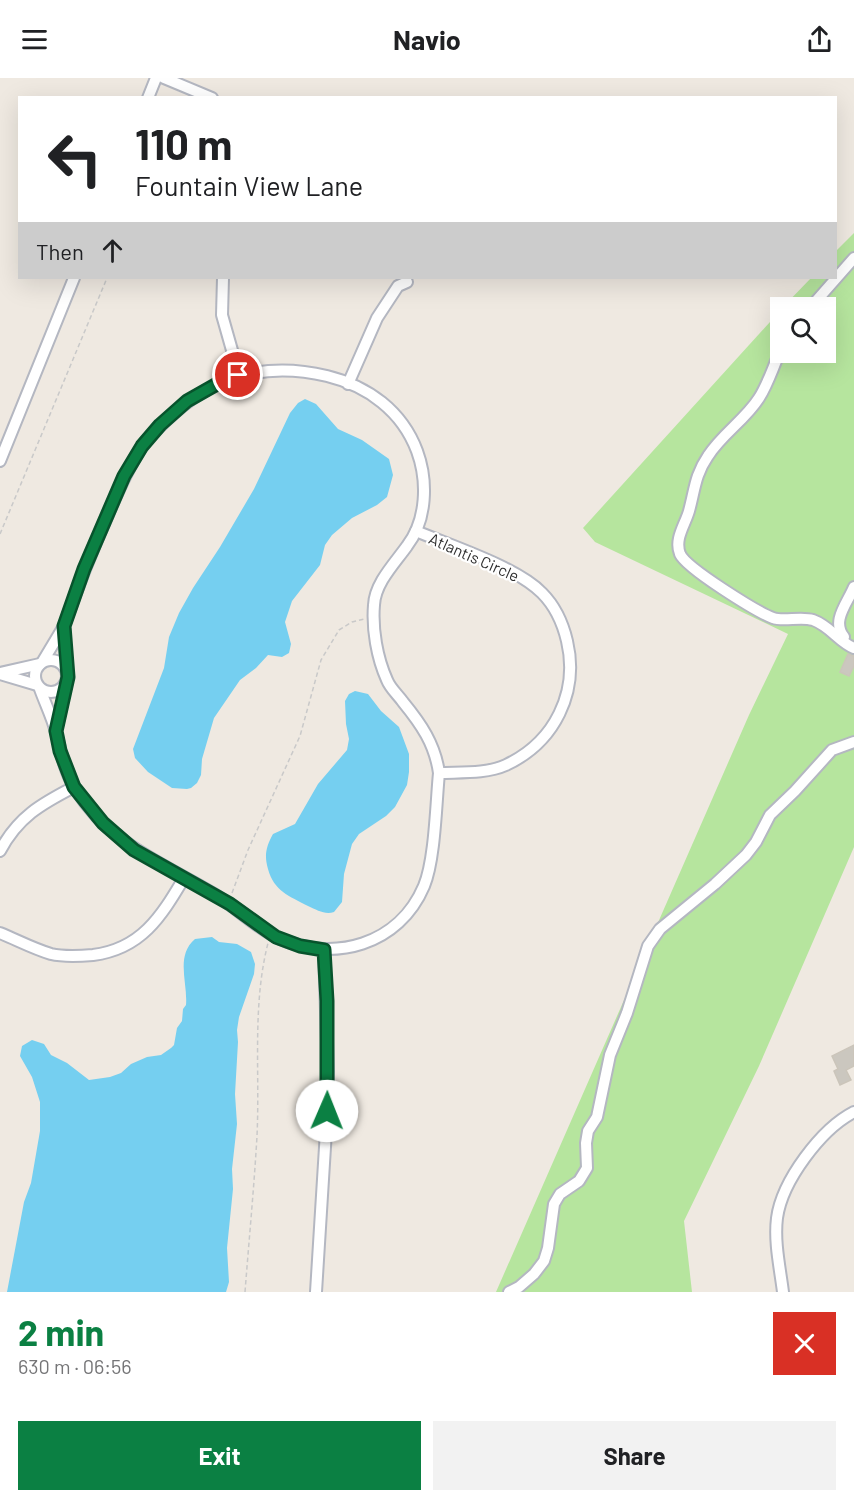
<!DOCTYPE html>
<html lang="en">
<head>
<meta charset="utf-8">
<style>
  body { margin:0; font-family:Barlow,sans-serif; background:#f2f2f2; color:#202124; height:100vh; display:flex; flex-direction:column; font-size:22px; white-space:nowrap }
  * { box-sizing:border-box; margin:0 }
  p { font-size:20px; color:#757577 }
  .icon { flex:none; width:33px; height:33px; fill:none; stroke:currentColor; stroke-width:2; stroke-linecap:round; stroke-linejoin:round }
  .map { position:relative; height:1214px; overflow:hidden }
  .sheet { display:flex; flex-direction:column; background:#fff; flex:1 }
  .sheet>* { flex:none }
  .hud { position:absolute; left:18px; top:18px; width:819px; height:183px; border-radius:0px; box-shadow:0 6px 24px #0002; background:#fff; color:#202124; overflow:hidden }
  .tools { position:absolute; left:770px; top:219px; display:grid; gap:12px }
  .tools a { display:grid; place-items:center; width:66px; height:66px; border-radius:0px; background:#fff; box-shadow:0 6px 24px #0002; font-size:30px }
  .pin { position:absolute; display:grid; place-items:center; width:51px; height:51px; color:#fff; margin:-26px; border:3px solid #fff; border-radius:50%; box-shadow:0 2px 6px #0007 }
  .me { position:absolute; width:66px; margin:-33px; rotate:1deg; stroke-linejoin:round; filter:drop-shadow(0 0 4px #0008) }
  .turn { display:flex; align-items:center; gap:21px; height:126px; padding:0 18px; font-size:27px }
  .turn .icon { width:78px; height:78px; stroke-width:2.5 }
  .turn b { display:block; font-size:42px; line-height:51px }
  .then { display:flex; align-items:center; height:57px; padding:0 18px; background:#0003; gap:12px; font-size:22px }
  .round { display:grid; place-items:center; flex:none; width:63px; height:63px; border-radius:0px; background:#f2f2f2 }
  .head { display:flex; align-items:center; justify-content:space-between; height:102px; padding:0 18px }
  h1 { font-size:36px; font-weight:700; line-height:45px; color:#0b8043 }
  .cta { display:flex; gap:12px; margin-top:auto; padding:12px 18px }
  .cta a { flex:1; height:69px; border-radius:0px; background:#0b8043; color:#fff; font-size:24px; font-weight:700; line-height:69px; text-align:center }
  .cta a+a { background:#f2f2f2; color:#202124 }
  header { display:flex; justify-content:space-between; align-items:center; height:78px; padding:0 18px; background:#fff; font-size:27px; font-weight:700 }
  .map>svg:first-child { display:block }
</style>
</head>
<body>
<header><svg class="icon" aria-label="menu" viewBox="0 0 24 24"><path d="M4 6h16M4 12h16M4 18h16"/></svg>Navio<svg class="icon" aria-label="share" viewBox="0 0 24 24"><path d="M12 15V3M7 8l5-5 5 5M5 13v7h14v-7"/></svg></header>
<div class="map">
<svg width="854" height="1214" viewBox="0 0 854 1214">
  <rect width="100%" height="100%" fill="#efe9e1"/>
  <polygon fill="#b6e59e" points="854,155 854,769 759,988 684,1143 692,1214 496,1214 749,637 788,556 595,464 583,450 780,233 780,274 825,274 825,230 783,229 811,200 836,200 836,173"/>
  <g fill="#75cff0">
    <polygon points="305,321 316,326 338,351 362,362 389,381 393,397 387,419 377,427 352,440 332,457 325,467 320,487 292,523 285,544 291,566 289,575 282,579 268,577 256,590 240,602 214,640 202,681 201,697 197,705 191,710 187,711 172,710 148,694 135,680 133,671 164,590 169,559 179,535 193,510 220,469 254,411 290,335 298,325"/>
    <path d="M 355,613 L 368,616 L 381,633 L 399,649 L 409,676 L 409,694 L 407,707 L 395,729 L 386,738 L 359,756 L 352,766 L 344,796 L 342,824 L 334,834 C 325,837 317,832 308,828 C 289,818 274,813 268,791 C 264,777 266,769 273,756 L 295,746 L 318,706 L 347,672 L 349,661 L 346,646 L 345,623 L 349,616 Z"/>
    <path d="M 212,859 L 219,864 L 237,866 L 251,874 L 255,886 L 254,896 L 239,939 L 237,952 L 238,964 L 235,1016 L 237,1046 L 232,1091 L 233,1111 L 227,1170 L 229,1204 L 226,1214 L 7,1214 L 24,1124 L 31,1105 L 40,1053 L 40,1024 L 32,999 L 20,978 L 22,968 L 32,962 L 44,966 L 51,977 L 67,985 L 89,1002 L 110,999 L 121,995 L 131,986 L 147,979 L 161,977 L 171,970 L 174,967 L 177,950 L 182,943 L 183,931 L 186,927 C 188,905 175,878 195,861 Z"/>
  </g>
  <g fill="#cbc7bf" stroke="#cbc5ba" stroke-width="1.5">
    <polygon points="848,576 854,578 854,588 849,598 840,594"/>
    <polygon points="854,967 854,988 846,992 851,1002 840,1007 834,993 838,991 832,978"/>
  </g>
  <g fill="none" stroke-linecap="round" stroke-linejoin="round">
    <defs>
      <g id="minor">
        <polyline points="164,0 212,20"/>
        <polyline points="148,20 156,0"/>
        <polyline points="223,200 222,237 239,297"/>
        <polyline points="810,230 854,180"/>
        <path d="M 780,274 C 773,289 768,306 759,320 C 745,342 722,356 708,378 C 695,397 695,411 689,433 C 685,447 674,461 680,476 C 686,490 757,534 773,540 C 784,544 800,538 813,542 C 830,548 839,564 854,570"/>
        <polyline points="348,306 377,240 398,208 407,204"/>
        <polyline points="0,383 74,200"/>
        <path d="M 416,453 C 451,468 517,489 542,515 C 555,528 563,546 567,563 C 579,614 555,664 506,687 C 486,696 461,694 439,695"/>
        <path d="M 844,559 C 831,543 847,526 854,509"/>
        <circle cx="51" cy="598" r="16"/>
        <polyline points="43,583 64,548 66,589"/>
        <polyline points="0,595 40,586"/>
        <polyline points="0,596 37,607"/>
        <path d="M 40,611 C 45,625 52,639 56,654 C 61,673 64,693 75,710 C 110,767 161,784 214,816 C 236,829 255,849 278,860 C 334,885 399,867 424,808 C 435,782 436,725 439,695 C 435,666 421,646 403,624 C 398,617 390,610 387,602 C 377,580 372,551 374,527 C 375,505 395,485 407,468 C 427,442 428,403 417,373 C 402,333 368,308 327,298 C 268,284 217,296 172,337 C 161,347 149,358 141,370 C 127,392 117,415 107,439 C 91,475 77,511 64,548"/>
        <polyline points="56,653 66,607"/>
        <path d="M 0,773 C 18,739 41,726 74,709"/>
        <path d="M 0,855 C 17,862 34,871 51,876 C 64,879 80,878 93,877 C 141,871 161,839 184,800"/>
        <polyline points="316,1214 326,1053 328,994 324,872"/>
        <polyline points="509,1214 519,1209 534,1196 544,1183 548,1170 554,1126 560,1116 579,1103 587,1090 586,1065 588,1053 597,1039 610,977 627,935 648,868 660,851 715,806 746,777 756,764 770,737 795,713 832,672 854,664"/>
        <path d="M 783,1214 C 780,1190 774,1164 777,1140 C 782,1103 821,1051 854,1034"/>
      </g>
    </defs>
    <use href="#minor" stroke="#b4b7c1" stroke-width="14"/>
    <g stroke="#c9c9c9" stroke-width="1.5" stroke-dasharray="4.5 3" stroke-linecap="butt">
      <polyline points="0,456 107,200"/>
      <polyline points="232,815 248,772 300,658 321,582 339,552 352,544 364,541"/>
      <path d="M 245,1214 C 249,1162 254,1110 257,1058 C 260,993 252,928 268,865"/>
    </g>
    <use href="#minor" stroke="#fff" stroke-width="10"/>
  </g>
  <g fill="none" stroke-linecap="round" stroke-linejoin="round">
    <defs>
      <polyline id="route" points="238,297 217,306 187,323 160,347 142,368 124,398 84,491 64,548 68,599 56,653 60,673 74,709 103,745 134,772 230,826 276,859 300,868 324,872 327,923 327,1033"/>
    </defs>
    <use href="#route" stroke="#07532c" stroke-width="15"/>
    <use href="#route" stroke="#0b8043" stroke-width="10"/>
  </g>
  <g text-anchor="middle" stroke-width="4.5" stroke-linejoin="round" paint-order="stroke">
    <g font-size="16" fill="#2e2e2e" stroke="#fff">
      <text transform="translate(474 479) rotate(24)" y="6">Atlantis Circle</text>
    </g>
  </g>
</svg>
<div class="tools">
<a><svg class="icon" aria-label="search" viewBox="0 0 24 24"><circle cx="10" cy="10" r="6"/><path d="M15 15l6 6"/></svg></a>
</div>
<div class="pin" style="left:238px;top:297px;background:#d93025"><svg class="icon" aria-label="arrive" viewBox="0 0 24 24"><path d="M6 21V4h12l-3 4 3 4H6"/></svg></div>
<svg class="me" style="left:327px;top:1033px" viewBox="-20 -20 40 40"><circle r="19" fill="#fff"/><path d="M0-13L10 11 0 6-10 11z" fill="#0b8043"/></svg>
<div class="hud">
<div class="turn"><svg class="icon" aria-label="left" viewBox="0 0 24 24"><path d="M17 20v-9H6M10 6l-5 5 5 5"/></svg><div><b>110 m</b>Fountain View Lane</div></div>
<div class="then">Then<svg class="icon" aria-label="ahead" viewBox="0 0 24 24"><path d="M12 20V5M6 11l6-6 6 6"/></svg></div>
</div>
</div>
<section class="sheet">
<div class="head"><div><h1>2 min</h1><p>630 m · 06:56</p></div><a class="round" style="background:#d93025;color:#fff"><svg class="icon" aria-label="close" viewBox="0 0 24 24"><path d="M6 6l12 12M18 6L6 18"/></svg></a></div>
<div class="cta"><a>Exit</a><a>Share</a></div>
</section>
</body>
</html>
